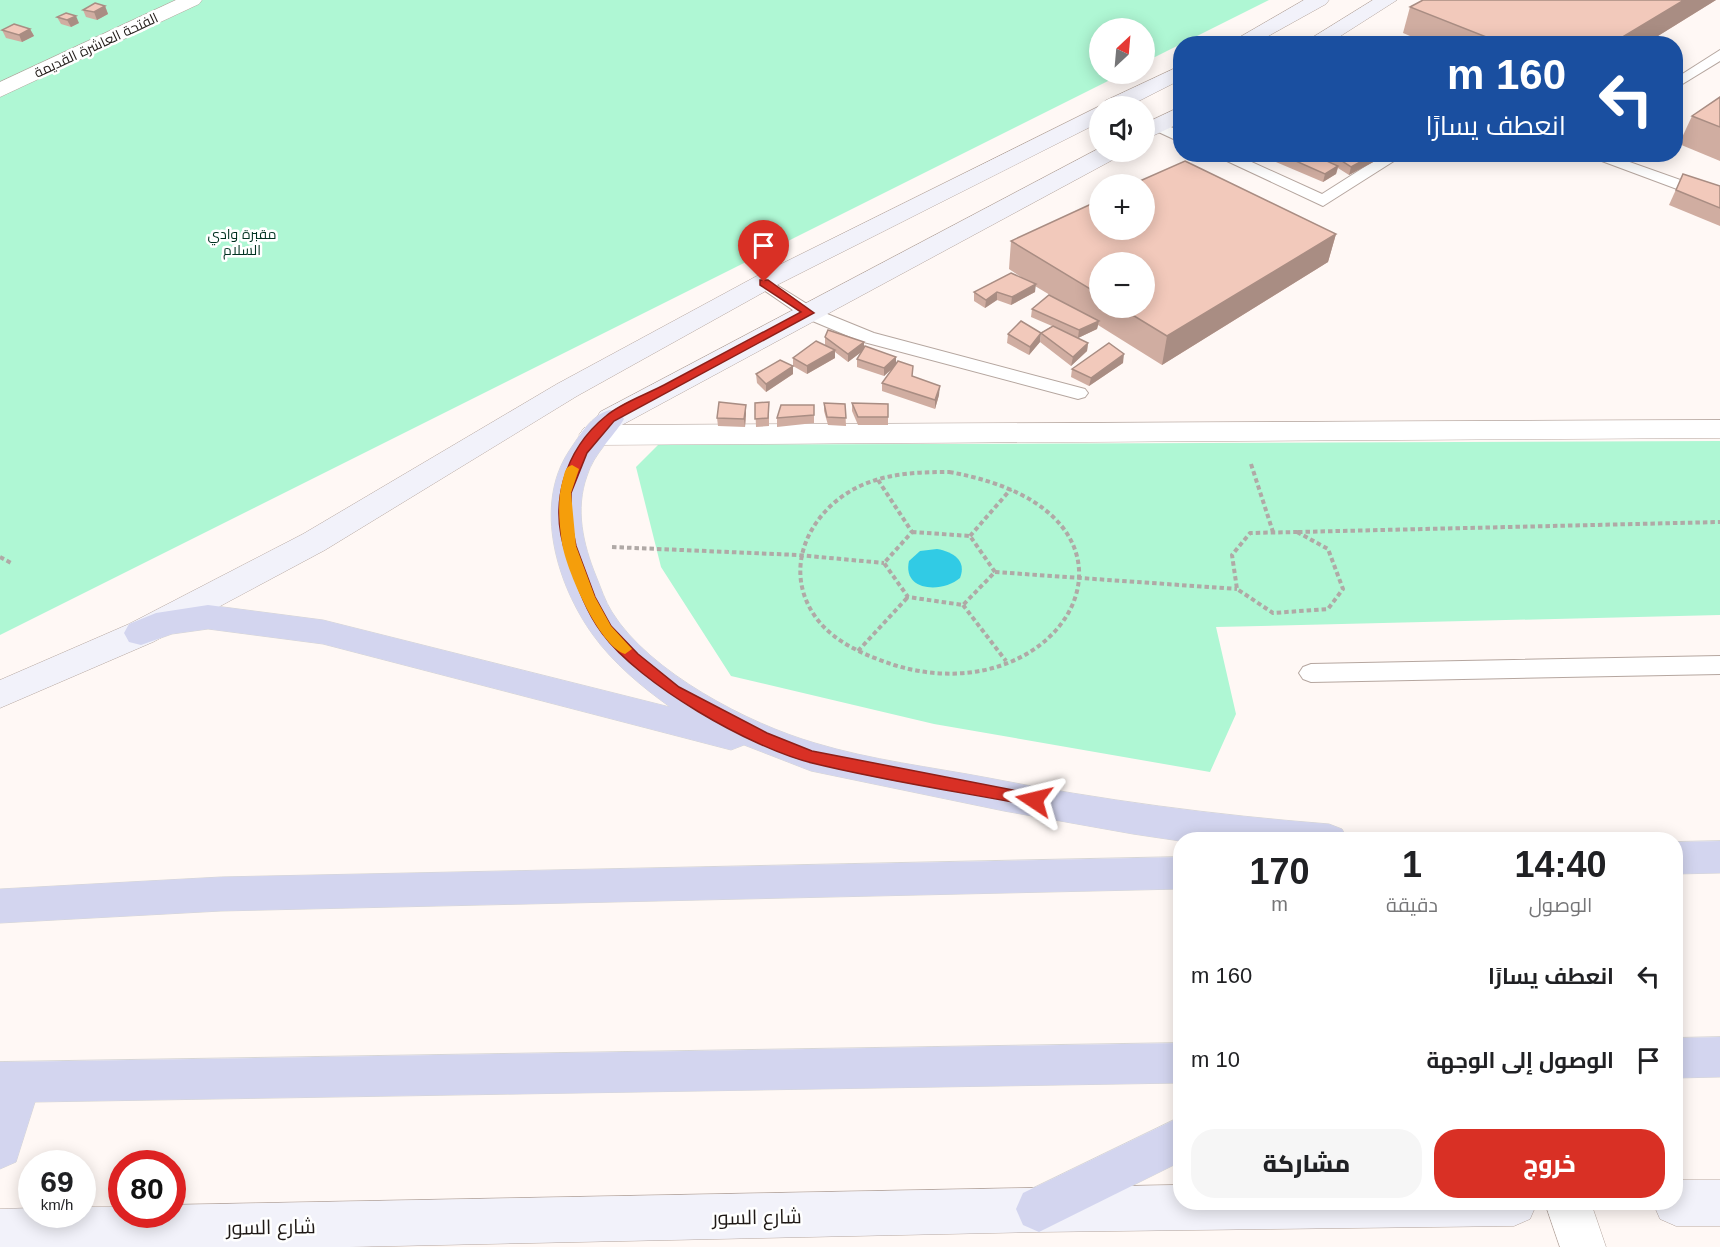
<!DOCTYPE html>
<html lang="ar">
<head>
<meta charset="utf-8">
<style>
  body { margin:0; font-family:Helvetica,Cairo,sans-serif; background:#f6f6f6; color:#202124; direction:rtl; height:100vh; display:flex; flex-direction:column; font-size:22px; white-space:nowrap }
  * { box-sizing:border-box; margin:0 }
  p { font-size:20px; color:#757577 }
  .icon { flex:none; width:33px; height:33px; fill:none; stroke:currentColor; stroke-width:2; stroke-linecap:round; stroke-linejoin:round }
  .map { position:relative; flex:1; overflow:hidden; direction:ltr }
  .sheet { position:absolute; left:1173px; top:832px; width:510px; height:378px; display:flex; flex-direction:column; background:#fff; border-radius:24px; box-shadow:0 3px 15px #0003; direction:rtl }
  .sheet>* { flex:none }
  .top-card { position:absolute; left:1173px; top:36px; width:510px; height:126px; border-radius:24px; box-shadow:0 3px 15px #0003; direction:rtl; background:#1a4fa0; color:#fff; overflow:hidden }
  .needle { width:39px; rotate:26deg }
  .buttons { position:absolute; left:1089px; top:18px; display:grid; gap:12px }
  .buttons a { display:grid; place-items:center; width:66px; height:66px; border-radius:50%; background:#fff; box-shadow:0 3px 15px #0003; font-size:30px }
  .speed { position:absolute; left:18px; top:1150px; display:flex; gap:12px; font-size:30px; font-weight:700; text-align:center }
  .speed>* { display:grid; place-content:center; width:78px; height:78px; border-radius:50%; background:#fff; box-shadow:0 3px 15px #0003; line-height:1 }
  .speed small { font-size:15px; font-weight:400 }
  .speed .limit { border:9px solid #d22; background:#fff; color:#111 }
  .pin { position:absolute; display:grid; place-items:center; width:51px; height:51px; color:#fff; margin:-62px -26px; border-radius:50% 50% 50% 0; rotate:-45deg; box-shadow:0 0 6px #0007 }
  .pin .icon { rotate:45deg }
  .me { position:absolute; width:66px; margin:-33px; rotate:280deg; stroke-linejoin:round; filter:drop-shadow(0 0 4px #0008) }
  .turn { display:flex; align-items:center; gap:21px; height:126px; padding:0 18px; font-size:27px }
  .turn .icon { width:78px; height:78px; stroke-width:2.5 }
  .turn b { display:block; font-size:42px; line-height:51px }
  .eta { display:flex; justify-content:space-evenly; align-items:center; height:102px; text-align:center }
  .eta b { font-size:36px; font-weight:800; line-height:42px }
  .cta { display:flex; gap:12px; margin-top:auto; padding:12px 18px }
  .cta a { flex:1; height:69px; border-radius:24px; background:#d93025; color:#fff; font-size:24px; font-weight:800; line-height:69px; text-align:center }
  .cta a+a { background:#f6f6f6; color:#202124 }
  ul { padding:0; list-style:none }
  li { display:flex; align-items:center; gap:18px; height:84px; padding:0 18px }
  li div { flex:1 }
  li b { display:block; font-size:22px }
  li em { font-style:normal }
  .map>svg:first-child { display:block }
</style>
</head>
<body>
<div class="map">
<svg width="1720" height="1247" viewBox="0 0 1720 1247">
  <rect width="100%" height="100%" fill="#fff8f5"/>
  <g fill="#aff7d4">
    <polygon points="0,0 1269,0 1145,62 1144,28 1100,28 1100,74 1122,74 0,635"/>
    <polygon points="1720,441 1720,615 1216,627 1236,714 1210,772 934,724 731,676 661,567 636,467 658,445"/>
  </g>
  <path fill="#31cbe5" d="M 937,549 C 953,552 967,560 960,578 C 943,593 902,592 909,561 L 920,551 Z"/>
  <g fill="none" stroke-linecap="round" stroke-linejoin="round">
    <defs>
      <g id="lane">
        <polygon points="1720,50 1720,61 1676,88 1676,78"/>
        <polygon points="1157,121 1180,131 1180,142 1152,129 1149,126"/>
        <polygon points="1212,154 1234,154 1322,194 1385,154 1405,154 1323,206"/>
        <polygon points="1583,154 1607,154 1720,194 1720,205"/>
        <polygon points="764,277 815,309 874,333 1085,389 1088,393 1085,397 1078,399 860,341 803,317 758,286 755,282 758,278"/>
        <polygon points="1720,656 1720,674 1311,682 1303,679 1299,673 1303,667 1311,664"/>
      </g>
      <g id="street">
        <polygon points="176,0 202,0 199,4 0,97 0,82"/>
        <polygon points="1720,420 1720,438 594,445 584,442 579,435 584,428 594,425"/>
        <polygon points="1545,1203 1591,1203 1606,1247 1560,1247"/>
      </g>
      <g id="secondary">
        <polygon points="1304,0 1329,0 1326,4 1254,44 1228,44"/>
        <polygon points="1373,0 1397,0 1328,44 1302,44"/>
        <polygon points="1180,66 1180,80 1129,106 1102,106 1105,101"/>
        <polygon points="1100,106 1100,122 773,287 577,396 325,550 153,642 0,708 0,680 129,624 303,534 557,384 755,277"/>
        <polygon points="1180,107 1180,123 1144,140 1144,124"/>
        <polygon points="1100,148 1100,152 1122,152 1118,157 620,426 610,428 600,426 596,419 600,412"/>
        <polygon points="1676,1180 1720,1180 1720,1226 1676,1226 1660,1219 1653,1203 1676,1203"/>
        <polygon points="1180,1185 1180,1203 1537,1203 1530,1219 1514,1226 1039,1232 349,1247 0,1247 0,1209 32,1208 32,1215 82,1215 82,1207 122,1207 122,1215 172,1215 172,1205"/>
      </g>
      <g id="highway">
        <path d="M 610,410 L 620,412 L 624,419 C 612,439 594,453 587,476 C 575,509 583,544 596,576 C 601,588 605,601 612,612 C 649,672 749,724 815,743 C 871,760 931,767 989,778 C 1101,800 1215,815 1329,824 L 1342,829 L 1348,840 L 1180,841 L 1133,834 L 1004,811 L 811,771 L 744,745 L 731,750 L 323,644 L 208,629 L 172,634 L 141,645 L 129,642 L 124,633 L 129,624 L 156,613 L 208,605 L 323,620 L 670,707 C 642,687 613,663 593,635 C 557,585 533,506 569,451 C 580,435 591,415 610,410 Z"/>
        <polygon points="1720,841 1720,873 1676,874 1676,842"/>
        <polygon points="1180,857 1180,889 221,911 0,923 0,889 221,877"/>
        <polygon points="1720,1037 1720,1077 1676,1078 1676,1038"/>
        <polygon points="1180,1043 1180,1083 35,1102 16,1162 0,1169 0,1062"/>
        <polygon points="1180,1117 1180,1162 1039,1232 1023,1225 1016,1209 1023,1193"/>
      </g>
    </defs>
    <use href="#lane" stroke="#b5a69f" stroke-width="2"/>
    <use href="#street" stroke="#b5a69f" stroke-width="1"/>
    <use href="#secondary" stroke="#b5a69f" stroke-width="1"/>
    <use href="#highway" stroke="#d7d6d5" stroke-width="1"/>
    <g stroke="#b0a9a6" stroke-width="4" stroke-dasharray="4.5 3" stroke-linecap="butt">
      <polyline points="1251,464 1273,532"/>
      <path d="M 949,472 C 1179,512 1068,718 894,665 C 867,656 835,643 817,619 C 780,570 809,510 860,486 C 888,473 919,472 949,472 Z"/>
      <polyline points="878,480 912,532"/>
      <polygon points="912,532 970,536 995,572 963,605 908,597 884,563"/>
      <polygon points="1297,532 1328,549 1343,589 1328,609 1273,613 1237,589 1232,555 1250,533"/>
      <polyline points="1298,532 1720,522"/>
      <polyline points="970,536 1011,489"/>
      <polyline points="612,547 798,555 884,563"/>
      <polyline points="0,557 13,564"/>
      <polyline points="995,572 1237,589"/>
      <polyline points="963,605 1006,661"/>
      <polyline points="858,651 908,597"/>
    </g>
    <use href="#lane" fill="#fff" fill-rule="evenodd"/>
    <use href="#street" fill="#fff" fill-rule="evenodd"/>
    <use href="#secondary" fill="#f2f2fa" fill-rule="evenodd"/>
    <use href="#highway" fill="#d3d5ef" fill-rule="evenodd"/>
  </g>
  <g fill="#d0ada1" fill-rule="evenodd">
    <polygon points="1423,0 1716,0 1645,44 1429,44 1403,33 1410,7"/>
    <polygon points="105,6 108,14 97,20 86,17 83,10"/>
    <polygon points="57,17 79,23 71,27 61,24"/>
    <polygon points="30,29 34,36 22,42 6,38 2,30"/>
    <polygon points="1720,97 1720,161 1679,144 1692,116"/>
    <polygon points="1263,154 1311,154 1329,162 1331,154 1377,160 1349,175 1338,168 1336,174 1323,182 1262,156"/>
    <polygon points="1683,174 1720,186 1720,226 1669,205"/>
    <path d="M 1336,234 L 1328,262 L 1162,365 L 1098,325 L 1097,329 L 1078,338 L 1088,343 L 1087,351 L 1071,366 L 1040,342 L 1041,333 L 1052,326 L 1031,317 L 1032,309 L 1055,298 L 1035,286 L 1035,292 L 1011,305 L 997,300 L 985,308 L 974,301 L 974,292 L 1021,277 L 1009,269 L 1011,241 ZM 1100,262 L 1144,308 L 1100,308 Z"/>
    <polygon points="1008,334 1040,342 1029,355 1007,343"/>
    <polygon points="825,337 864,347 896,357 896,364 939,395 935,409 882,391 882,383 892,369 884,376 857,367 857,359 861,352 848,362 835,352 835,358 807,374 793,366 793,358 825,345"/>
    <polygon points="1123,363 1089,386 1071,377 1072,369"/>
    <polygon points="793,366 793,374 766,392 757,383 756,374"/>
    <polygon points="769,402 769,426 756,427 755,403"/>
    <polygon points="824,403 845,404 846,426 828,425 824,411"/>
    <polygon points="852,403 888,404 888,425 858,425 852,411"/>
    <polygon points="814,405 814,423 777,427 777,418"/>
    <polygon points="746,413 745,427 718,426 717,418"/>
  </g>
  <g fill="#a98d83">
    <polygon points="1684,0 1716,0 1645,44 1611,44"/>
    <polygon points="105,6 108,14 97,20 94,12"/>
    <polygon points="76,16 79,23 71,27 67,20"/>
    <polygon points="30,29 34,36 22,42 19,35"/>
    <polygon points="1375,154 1379,154 1377,160 1349,175 1351,167"/>
    <polygon points="1338,166 1336,174 1323,182 1325,174"/>
    <polygon points="1336,234 1328,262 1162,365 1167,336"/>
    <polygon points="1036,284 1035,292 1011,305 1012,297"/>
    <polygon points="997,292 997,300 985,308 986,300"/>
    <polygon points="1099,321 1097,329 1078,338 1079,330"/>
    <polygon points="1041,333 1040,342 1029,355 1030,347"/>
    <polygon points="864,342 864,350 848,362 848,354"/>
    <polygon points="1088,343 1087,351 1071,366 1073,357"/>
    <polygon points="835,350 835,358 807,374 807,366"/>
    <polygon points="1124,354 1123,363 1089,386 1091,378"/>
    <polygon points="896,357 896,365 884,376 884,368"/>
    <polygon points="793,366 793,374 766,392 766,384"/>
    <polygon points="940,386 939,395 935,409 935,400"/>
    <polygon points="746,405 746,413 745,427 744,419"/>
  </g>
  <g fill="#f2c9bb" stroke="#a98d83" stroke-width="1.5">
    <polygon points="1423,0 1684,0 1611,44 1504,44 1410,7"/>
    <polygon points="95,3 105,6 94,12 83,10"/>
    <polygon points="66,13 76,16 67,20 57,17"/>
    <polygon points="14,24 30,29 19,35 2,30"/>
    <polygon points="1720,97 1720,127 1692,116"/>
    <polygon points="1280,154 1311,154 1338,166 1325,174"/>
    <polygon points="1331,154 1375,154 1351,167"/>
    <polygon points="1185,161 1336,234 1167,336 1121,308 1144,308 1144,262 1100,262 1100,295 1011,241 1100,200 1100,230 1144,230 1144,184 1133,184"/>
    <polygon points="1683,174 1720,186 1720,208 1676,190"/>
    <polygon points="1011,273 1036,284 1012,297 997,292 986,300 974,292"/>
    <polygon points="1049,295 1099,321 1079,330 1032,309"/>
    <polygon points="1021,321 1041,333 1030,347 1008,334"/>
    <polygon points="1053,326 1088,343 1073,357 1041,333"/>
    <polygon points="828,330 864,342 848,354 825,337"/>
    <polygon points="816,341 835,350 807,366 793,358"/>
    <polygon points="1109,343 1124,354 1091,378 1072,369"/>
    <polygon points="865,346 896,357 884,368 857,359"/>
    <polygon points="780,360 793,366 766,384 756,374"/>
    <polygon points="898,361 913,366 912,376 940,386 935,400 882,383"/>
    <polygon points="719,402 746,405 744,419 717,418"/>
    <polygon points="769,402 768,418 755,419 755,403"/>
    <polygon points="824,403 845,404 846,418 827,417"/>
    <polygon points="852,403 888,404 888,417 858,417"/>
    <polygon points="781,405 814,405 814,415 777,418"/>
  </g>
  <path fill="#d93025" stroke="#8d1f18" stroke-width="1.5" d="M 760,280 L 768,280 L 814,313 L 614,421 L 587,453 L 571,493 L 571,522 L 576,546 L 595,597 L 611,626 L 638,654 L 679,687 L 767,733 L 812,751 L 1034,794 L 1042,800 L 1039,804 L 1034,806 C 960,792 885,781 812,763 C 751,748 639,684 602,633 C 585,611 576,582 567,556 C 548,506 564,450 606,416 C 621,403 645,395 664,385 C 709,361 755,337 801,312 L 760,285 Z"/>
  <path fill="#f59e0b" d="M 572,465 L 579,469 L 571,493 L 576,546 L 595,597 L 611,626 L 632,649 L 625,654 C 599,646 566,569 562,543 C 559,522 557,499 563,479 C 565,472 565,467 572,465 Z"/>
  <g text-anchor="middle" stroke-width="5" stroke-linejoin="round" paint-order="stroke">
    <g font-size="14" fill="#1f1916" stroke="#fff">
      <text transform="translate(96 45) rotate(-25)" y="5">الفتحة العاشرة القديمة</text>
    </g>
    <g font-size="14" fill="#003220" stroke="#fff">
      <text x="242" y="239">مقبرة وادي<tspan x="242" dy="16">السلام</tspan></text>
    </g>
    <g font-size="20" fill="#1f1916" stroke="#fff">
      <text transform="translate(757 1217) rotate(-1)" y="7">شارع السور</text>
      <text transform="translate(271 1227) rotate(-1)" y="7">شارع السور</text>
    </g>
  </g>
</svg>
<div class="buttons">
<a><svg class="needle" viewBox="-14 -14 28 28"><path d="M0-13l5 13h-10z" fill="#e53935"/><path d="M0 13l5-13h-10z" fill="#757577"/></svg></a>
<a><svg class="icon" aria-label="sound" viewBox="0 0 24 24"><path d="M4 9h4l5-4v14l-5-4H4zM17 9q2 3 0 6"/></svg></a>
<a>+</a>
<a>−</a>
</div>
<div class="speed"><div>69<small>km/h</small></div><div class="limit">80</div></div>
<div class="pin" style="left:764px;top:282px;background:#d93025"><svg class="icon" aria-label="arrive" viewBox="0 0 24 24"><path d="M6 21V4h12l-3 4 3 4H6"/></svg></div>
<svg class="me" style="left:1034px;top:800px" viewBox="-20 -20 40 40"><path d="M0-17L14 15 0 8-14 15z" fill="#d93025" stroke="#fff" stroke-width="4"/></svg>
<div class="top-card">
<div class="turn"><svg class="icon" aria-label="left" viewBox="0 0 24 24"><path d="M17 20v-9H6M10 6l-5 5 5 5"/></svg><div><b>160 m</b>انعطف يسارًا</div></div>
</div>
<section class="sheet">
<div class="eta">
<div><b>14:40</b><p>الوصول</p></div>
<div><b>1</b><p>دقيقة</p></div>
<div><b>170</b><p>m</p></div>
</div>
<ul>
<li><svg class="icon" aria-label="left" viewBox="0 0 24 24"><path d="M17 20v-9H6M10 6l-5 5 5 5"/></svg><div><b>انعطف يسارًا</b></div><em>160 m</em></li>
<li><svg class="icon" aria-label="arrive" viewBox="0 0 24 24"><path d="M6 21V4h12l-3 4 3 4H6"/></svg><div><b>الوصول إلى الوجهة</b></div><em>10 m</em></li>
</ul>
<div class="cta"><a>خروج</a><a>مشاركة</a></div>
</section>
</div>
</body>
</html>
